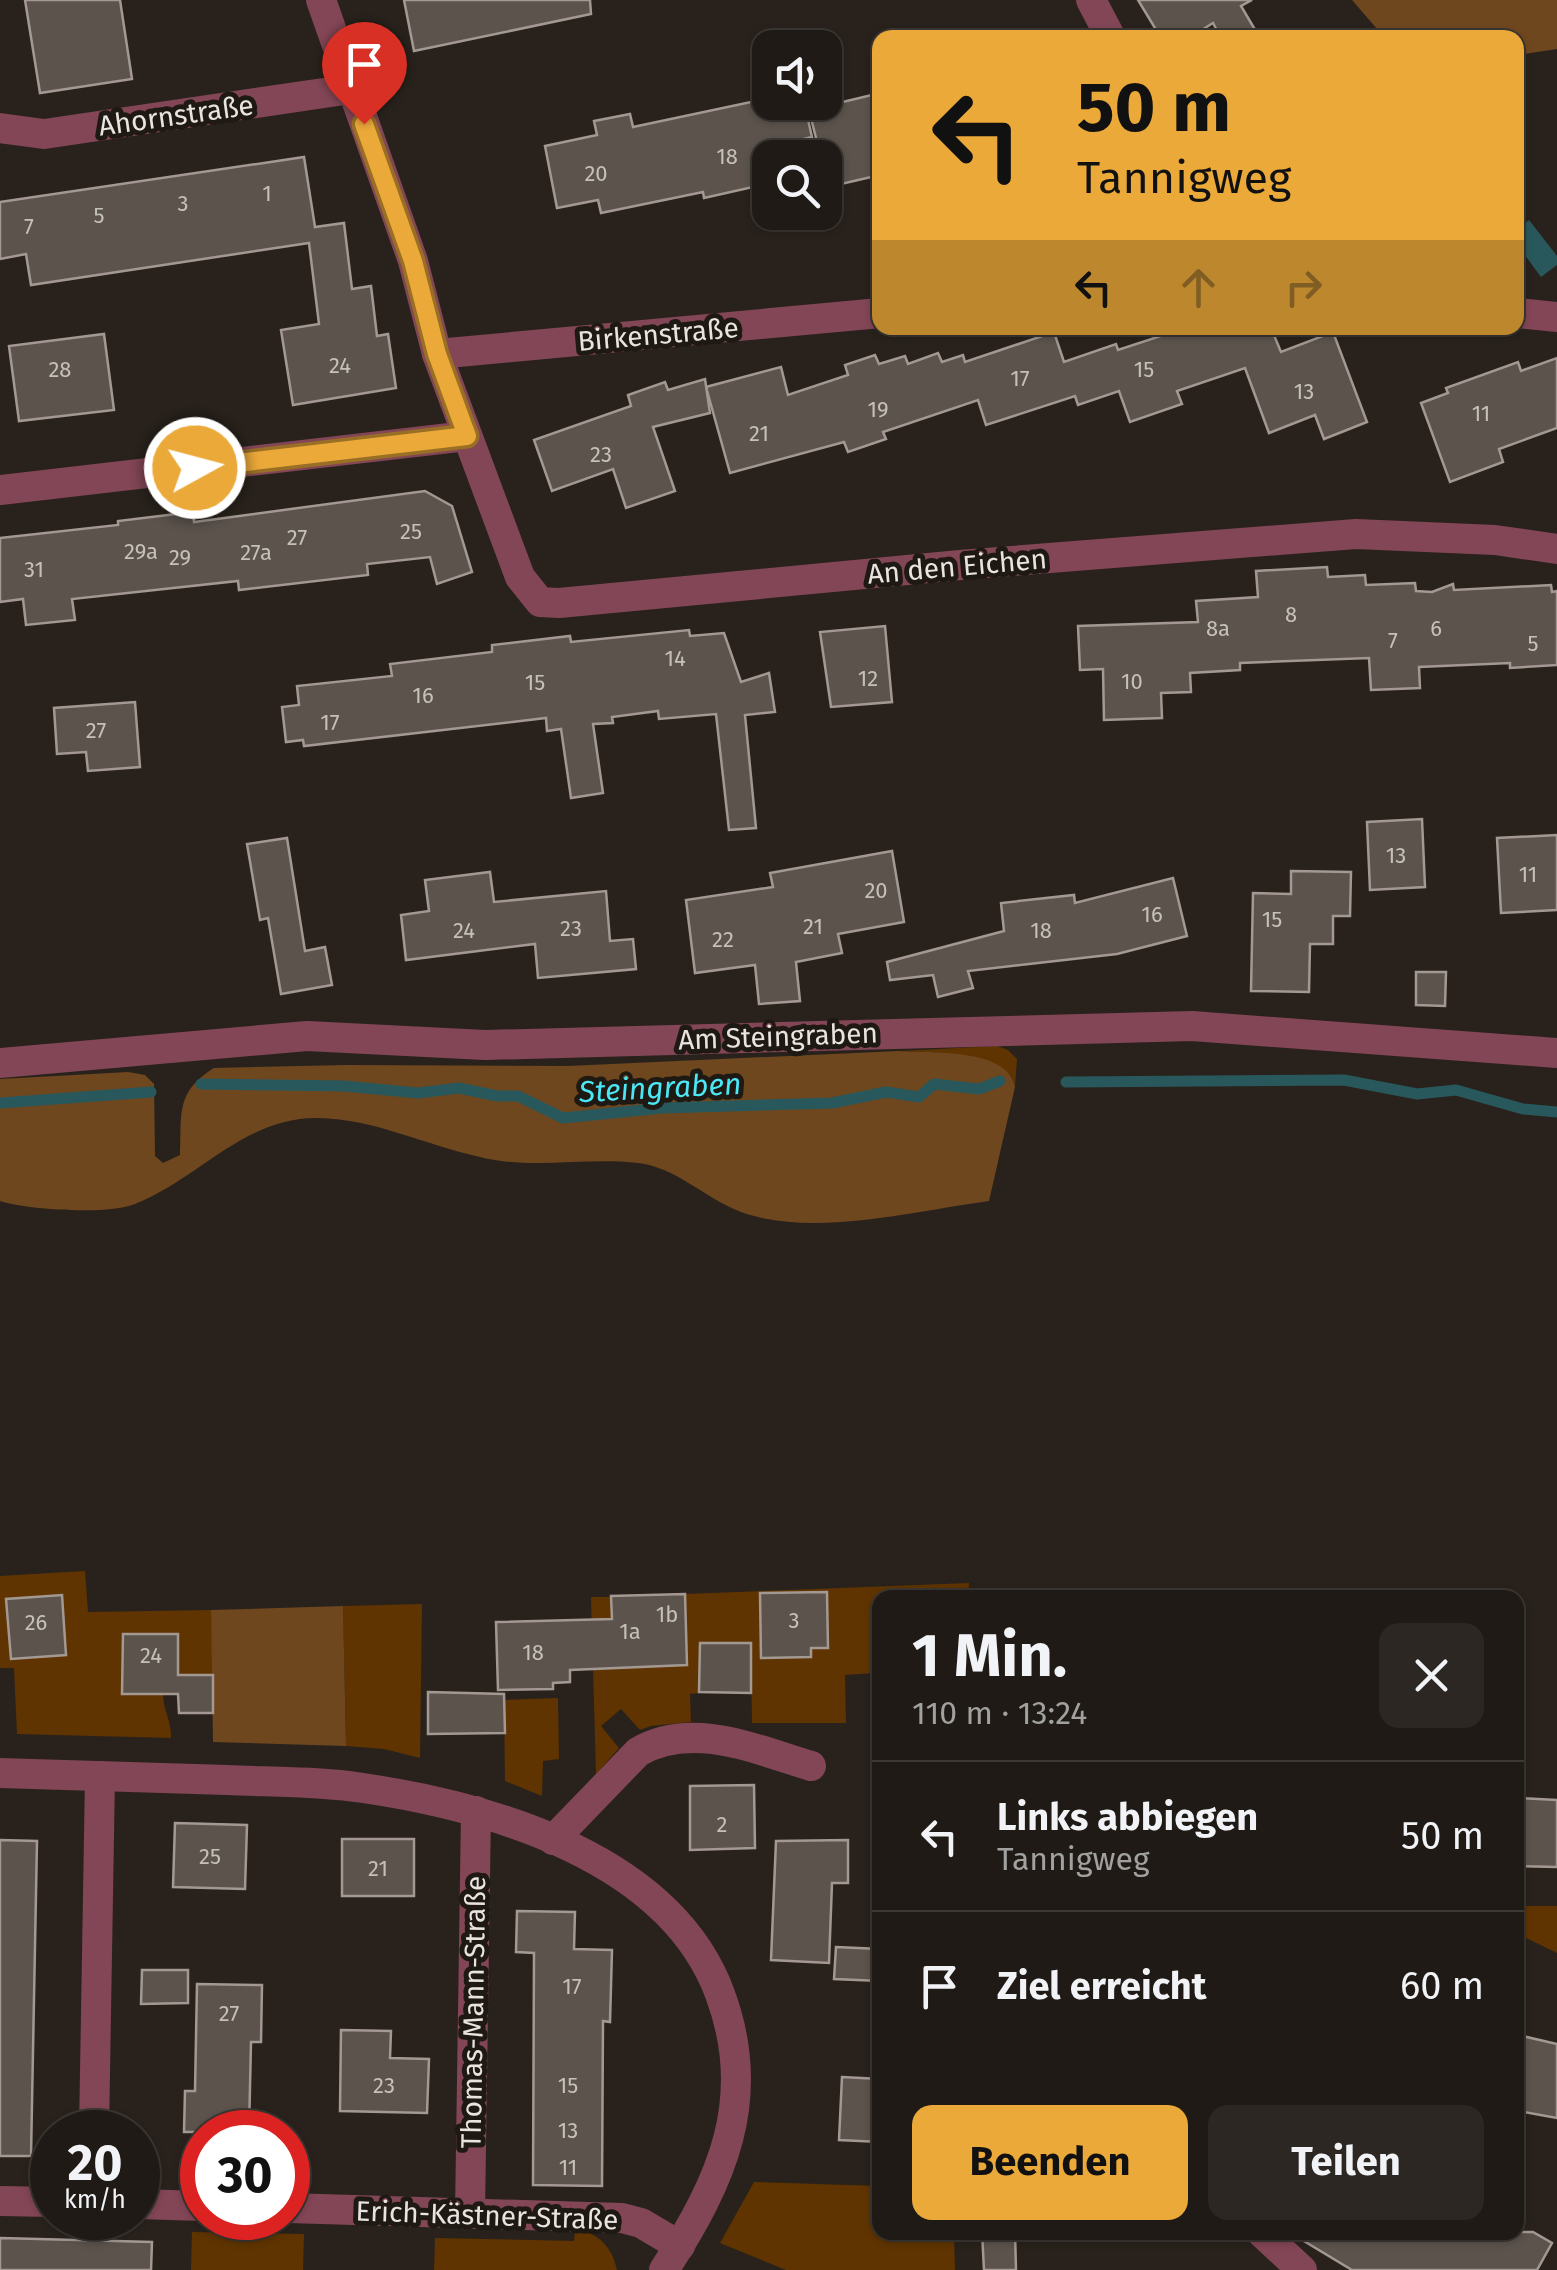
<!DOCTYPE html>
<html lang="de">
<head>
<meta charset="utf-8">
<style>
  body { margin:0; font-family:"Fira Sans",sans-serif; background:#2c2722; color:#f1f3f6; height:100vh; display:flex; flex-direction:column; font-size:38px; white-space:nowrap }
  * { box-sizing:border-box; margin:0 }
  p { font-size:32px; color:#a1a1a0 }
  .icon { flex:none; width:55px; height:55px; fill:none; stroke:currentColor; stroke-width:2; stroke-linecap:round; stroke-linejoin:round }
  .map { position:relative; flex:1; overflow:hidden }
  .side { position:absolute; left:872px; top:1590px; width:652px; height:650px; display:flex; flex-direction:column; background:#1f1a15; border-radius:20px; box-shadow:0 2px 8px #0004,0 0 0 2px #3c3834 }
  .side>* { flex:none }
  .banner { position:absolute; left:872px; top:30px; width:652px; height:305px; border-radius:20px; box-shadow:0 2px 8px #0004,0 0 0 2px #3c3834; background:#eba939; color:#111; overflow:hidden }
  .tools { position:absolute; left:752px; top:30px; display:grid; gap:20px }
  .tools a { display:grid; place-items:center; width:90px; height:90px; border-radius:20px; background:#1f1a15; box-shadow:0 2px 8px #0004,0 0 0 2px #3c3834; font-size:50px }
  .speed { position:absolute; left:30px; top:2110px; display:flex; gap:20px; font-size:50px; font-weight:700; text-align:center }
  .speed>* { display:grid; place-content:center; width:130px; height:130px; border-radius:50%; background:#1f1a15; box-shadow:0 2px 8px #0004,0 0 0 2px #3c3834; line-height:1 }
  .speed small { font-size:25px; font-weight:400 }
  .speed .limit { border:15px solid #d22; background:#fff; color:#111 }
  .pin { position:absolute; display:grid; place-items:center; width:85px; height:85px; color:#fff; margin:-102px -42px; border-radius:50% 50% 50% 0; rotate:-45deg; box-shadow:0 0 10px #0007 }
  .pin .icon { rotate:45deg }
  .me { position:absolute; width:110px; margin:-55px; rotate:83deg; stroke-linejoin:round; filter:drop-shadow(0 0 8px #0008) }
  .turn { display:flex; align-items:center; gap:35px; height:210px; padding:0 40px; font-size:45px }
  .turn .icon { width:130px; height:130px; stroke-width:2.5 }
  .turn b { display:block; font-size:70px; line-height:85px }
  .lanes { display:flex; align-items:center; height:95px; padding:0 40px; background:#0003; justify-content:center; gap:50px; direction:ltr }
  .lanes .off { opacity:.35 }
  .round { display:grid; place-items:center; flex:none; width:105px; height:105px; border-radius:20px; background:#2c2722 }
  .overview { display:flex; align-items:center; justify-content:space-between; height:170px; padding:0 40px }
  h1 { font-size:60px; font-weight:700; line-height:75px }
  .action { display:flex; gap:20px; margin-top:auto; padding:20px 40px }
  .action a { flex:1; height:115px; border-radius:20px; background:#eba939; color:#111; font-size:40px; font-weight:700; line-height:115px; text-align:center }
  .action a+a { background:#2c2722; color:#f1f3f6 }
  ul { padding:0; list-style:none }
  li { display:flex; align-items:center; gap:30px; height:150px; padding:0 40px; border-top:2px solid #3c3834 }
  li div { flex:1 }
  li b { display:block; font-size:38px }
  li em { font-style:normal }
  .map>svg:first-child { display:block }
</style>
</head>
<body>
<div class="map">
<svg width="1557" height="2270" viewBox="0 0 1557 2270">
  <rect width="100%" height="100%" fill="#29221c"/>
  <g fill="#5f3400" fill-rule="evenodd">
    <path d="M 997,1046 L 1008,1050 L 1017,1059 L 1015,1087 C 1010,1050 929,1053 899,1051 Z"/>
    <path d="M 85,1571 L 88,1612 L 211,1610 L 213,1675 L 179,1675 L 178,1634 L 123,1634 L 123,1694 L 163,1694 C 163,1710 172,1722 171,1738 L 17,1734 L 14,1668 L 0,1668 L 0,1576 ZM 62,1595 L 66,1655 L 12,1659 L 11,1659 Z"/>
    <path d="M 969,1583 L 968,1597 L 880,1598 L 880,1623 L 873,1624 L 874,1673 L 845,1675 L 846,1723 L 752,1723 L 751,1643 L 700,1643 L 699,1693 L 690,1694 L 691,1722 L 651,1726 L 640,1730 L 621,1709 L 601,1726 L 619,1748 L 596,1774 L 591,1597 L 611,1597 L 613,1668 L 686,1665 L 685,1594 ZM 827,1592 L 828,1648 L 811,1648 L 810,1657 L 787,1658 L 786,1650 L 761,1650 L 760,1593 Z"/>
    <polygon points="422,1604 420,1758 384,1749 346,1746 343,1606"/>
    <polygon points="558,1698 559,1759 543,1761 542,1796 505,1781 504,1700"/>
    <polygon points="1518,1906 1557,1906 1557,1953 1518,1934"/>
    <polygon points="754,2182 880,2186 880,2232 954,2233 955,2270 786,2270 720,2243"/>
    <path d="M 575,2229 C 598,2233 612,2246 617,2270 L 434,2270 L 435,2238 L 574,2241 Z"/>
    <polygon points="192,2232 304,2234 303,2270 191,2270"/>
  </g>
  <g fill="#6f471f">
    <polygon points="1352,0 1557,0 1557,49 1518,55 1518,38 1384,37"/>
    <path d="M 899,1051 C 930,1053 1009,1048 1015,1087 L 989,1201 C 914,1211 813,1238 741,1212 C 706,1199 676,1167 638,1163 C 585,1157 532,1170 480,1157 C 425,1145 375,1119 318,1118 C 244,1117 199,1179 135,1204 C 109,1215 28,1210 0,1201 L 0,1079 L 128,1072 L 145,1075 L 154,1084 L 155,1156 L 163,1163 L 180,1155 C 182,1114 175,1092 214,1068 L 346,1065 L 568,1066 Z"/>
    <polygon points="343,1606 346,1746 213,1742 211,1610"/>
  </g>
  <polygon fill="#29585c" points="1529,220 1557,256 1557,265 1541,277 1518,246 1518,228"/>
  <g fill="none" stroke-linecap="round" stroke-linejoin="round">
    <g stroke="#29585c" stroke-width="11">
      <polyline points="1066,1082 1344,1080 1417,1094 1456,1090 1523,1109 1557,1112"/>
      <polyline points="201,1084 344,1086 418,1093 459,1088 497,1096 518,1096 563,1118 662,1108 832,1103 886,1092 919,1097 934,1084 979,1089 1000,1081"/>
      <polyline points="0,1103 151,1092"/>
    </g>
  </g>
  <g fill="#5b534c" stroke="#a39992" stroke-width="2.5">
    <polygon points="25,0 120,0 132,79 40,93"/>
    <polygon points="404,0 590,0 591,14 414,51"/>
    <polygon points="1138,0 1252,0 1241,6 1260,38 1221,38 1213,23 1189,38 1161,38"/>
    <polygon points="880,93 880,175 828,187 825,158 821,158 809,110"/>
    <polygon points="770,98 770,102 804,102 812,137 758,150 766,184 704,198 703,192 601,213 598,200 557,208 545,146 597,135 594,121 630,114 633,127"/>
    <polygon points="304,157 315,227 344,223 352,289 371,286 377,336 388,334 396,388 293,405 281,330 319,324 309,243 31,285 26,254 0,259 0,202"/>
    <polygon points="1185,328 1271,328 1281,352 1333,332 1367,422 1324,439 1315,415 1269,433 1245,368 1177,391 1182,404 1130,422 1119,391 1078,405 1075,396 986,425 978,400 883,432 886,439 848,452 844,442 730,473 706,387 781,367 788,395 848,375 845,365 875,355 879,364 905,356 908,364 938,353 942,362 963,355 965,362 1054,332 1064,362 1116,344 1118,350"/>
    <polygon points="104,334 114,410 19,421 9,346"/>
    <polygon points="1557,358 1557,428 1499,449 1503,462 1450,482 1421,403 1448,393 1446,388 1518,362 1521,371"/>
    <polygon points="705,379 710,413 653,427 675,491 626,508 613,469 552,491 534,440 631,406 628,395 665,382 668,390"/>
    <polygon points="425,491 452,506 472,572 437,584 430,557 367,564 368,575 239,590 238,581 72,599 75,620 26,625 23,599 0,602 0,538 118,525 118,521 193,512 194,522"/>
    <polygon points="1327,567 1328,577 1365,575 1366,585 1415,583 1416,591 1432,592 1453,584 1454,590 1551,585 1552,592 1557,591 1557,665 1510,668 1510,663 1419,667 1420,688 1371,690 1369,658 1240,663 1240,670 1190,673 1191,692 1161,693 1162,718 1104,720 1103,669 1080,670 1078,626 1198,622 1196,601 1258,597 1256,571"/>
    <polygon points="885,626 892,702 831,707 820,632"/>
    <polygon points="689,630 690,636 724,633 741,682 769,673 775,712 745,715 756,828 729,830 716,714 659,719 658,711 612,717 613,723 593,724 603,793 571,798 561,729 547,731 546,718 304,746 303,740 286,742 282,707 299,705 297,686 392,676 390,664 492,652 492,645 570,636 571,642"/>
    <polygon points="135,702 140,767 88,771 86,752 57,754 54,708"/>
    <polygon points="1422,819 1425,887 1370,890 1367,822"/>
    <polygon points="1557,835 1557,910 1501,913 1497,838"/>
    <polygon points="287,838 305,951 325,947 332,985 281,994 268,918 260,920 247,844"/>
    <polygon points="892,851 904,922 838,934 842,953 796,962 800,1001 759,1004 755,965 695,973 686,900 773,887 770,873"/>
    <polygon points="1291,871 1351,872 1350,916 1333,916 1333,944 1310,944 1309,992 1251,991 1253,893 1291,894"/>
    <polygon points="490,872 494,902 606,891 610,941 633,939 636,969 538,978 535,944 406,960 401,915 429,911 425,880"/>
    <polygon points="1173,878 1187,936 1117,954 968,971 973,988 938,997 933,975 890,980 887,962 1004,931 1001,903 1074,895 1075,903"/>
    <polygon points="1416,972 1446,972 1445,1006 1416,1005"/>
    <polygon points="827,1592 828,1648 811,1648 811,1657 761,1658 760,1593"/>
    <polygon points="685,1594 687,1665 570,1670 570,1682 553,1683 553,1689 498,1690 496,1622 612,1619 611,1596"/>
    <polygon points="62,1595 66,1655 11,1659 6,1599"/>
    <polygon points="123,1634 178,1634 178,1675 213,1675 213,1713 179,1713 178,1694 122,1694"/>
    <polygon points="700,1643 751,1643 751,1693 699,1692"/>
    <polygon points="428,1692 504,1694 505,1733 428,1734"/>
    <polygon points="754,1785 755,1848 690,1850 690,1786"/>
    <polygon points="1518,1798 1557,1800 1557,1867 1518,1866"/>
    <polygon points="175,1823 247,1825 245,1889 173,1887"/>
    <rect x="342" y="1839" width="72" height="57"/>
    <polygon points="0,1840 37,1841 31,2156 0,2156"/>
    <polygon points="848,1840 848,1883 832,1883 829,1963 771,1960 776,1841"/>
    <polygon points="517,1911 575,1912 574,1949 612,1950 610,2022 603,2021 602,2186 533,2185 534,1953 516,1952"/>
    <polygon points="836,1947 880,1949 880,1981 834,1979"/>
    <polygon points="142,1970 188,1970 188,2003 141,2004"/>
    <polygon points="197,1984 262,1985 261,2042 251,2042 249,2132 184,2132 185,2091 195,2091"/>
    <polygon points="341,2030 391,2031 390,2058 429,2059 427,2113 340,2111"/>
    <polygon points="1518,2035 1557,2044 1557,2118 1518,2111"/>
    <polygon points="842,2077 880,2079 880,2142 839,2140"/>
    <polygon points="982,2232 1015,2232 1016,2270 984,2270"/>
    <polygon points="1289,2232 1533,2232 1552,2243 1537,2270 1352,2270"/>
    <polygon points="0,2238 152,2242 151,2270 0,2270"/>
  </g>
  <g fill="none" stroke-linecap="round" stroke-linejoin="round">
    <g stroke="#834656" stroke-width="30">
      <polyline points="321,0 413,261 437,354 520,577 540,602 559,603 960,565 1356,534 1495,540 1557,549"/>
      <polyline points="1091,0 1111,38"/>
      <polyline points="0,128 44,134 351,89"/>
      <polyline points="1518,313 1557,317"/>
      <polyline points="437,354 880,313"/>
      <polyline points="0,490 467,436"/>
      <polyline points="0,1063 307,1036 485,1045 1192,1026 1557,1053"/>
      <path d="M 0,1773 C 76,1775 151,1778 227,1780 C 272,1782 318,1781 363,1788 C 492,1807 670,1858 720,1994 C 759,2099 722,2181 664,2270"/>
      <path d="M 553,1840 L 638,1752 C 692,1720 757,1750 811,1766"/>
      <polyline points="94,2132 100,1776"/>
      <polyline points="0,2201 52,2202"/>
      <polyline points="138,2204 202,2206"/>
      <polyline points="288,2208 622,2218 641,2223 680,2246"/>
      <polyline points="470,2214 476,1811"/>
      <polyline points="1261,2232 1302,2270"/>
    </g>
  </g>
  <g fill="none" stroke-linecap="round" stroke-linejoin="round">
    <defs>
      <polyline id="route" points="195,468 467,436 437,354 413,261 364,124"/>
    </defs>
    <use href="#route" stroke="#996e25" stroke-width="25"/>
    <use href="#route" stroke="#eba939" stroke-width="18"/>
  </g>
  <g text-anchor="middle" stroke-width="10" stroke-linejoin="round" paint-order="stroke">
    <g font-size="22" fill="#c6c0bb">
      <text x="727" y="164">18</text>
      <text x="596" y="181">20</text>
      <text x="267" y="201">1</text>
      <text x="183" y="211">3</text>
      <text x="99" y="223">5</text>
      <text x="29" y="234">7</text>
      <text x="340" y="373">24</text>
      <text x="60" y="377">28</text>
      <text x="1144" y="377">15</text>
      <text x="1020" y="386">17</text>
      <text x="1304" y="399">13</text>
      <text x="878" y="417">19</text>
      <text x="1481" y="421">11</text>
      <text x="759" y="441">21</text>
      <text x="601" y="462">23</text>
      <text x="411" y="539">25</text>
      <text x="297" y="545">27</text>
      <text x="141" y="559">29a</text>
      <text x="256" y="560">27a</text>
      <text x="180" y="565">29</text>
      <text x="34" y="577">31</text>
      <text x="1291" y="622">8</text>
      <text x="1218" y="636">8a</text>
      <text x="1436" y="636">6</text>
      <text x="1393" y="648">7</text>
      <text x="1533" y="651">5</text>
      <text x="675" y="666">14</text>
      <text x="868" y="686">12</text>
      <text x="1132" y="689">10</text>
      <text x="535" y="690">15</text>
      <text x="423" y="703">16</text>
      <text x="330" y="730">17</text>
      <text x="96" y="738">27</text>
      <text x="1396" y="863">13</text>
      <text x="1528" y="882">11</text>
      <text x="876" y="898">20</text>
      <text x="1152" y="922">16</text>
      <text x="1272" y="927">15</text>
      <text x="813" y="934">21</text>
      <text x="571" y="936">23</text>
      <text x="464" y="938">24</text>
      <text x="1041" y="938">18</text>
      <text x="723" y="947">22</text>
      <text x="667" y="1622">1b</text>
      <text x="794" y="1628">3</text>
      <text x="36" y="1630">26</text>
      <text x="630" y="1639">1a</text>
      <text x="533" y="1660">18</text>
      <text x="151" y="1663">24</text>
      <text x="722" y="1832">2</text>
      <text x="210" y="1864">25</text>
      <text x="378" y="1876">21</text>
      <text x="572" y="1994">17</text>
      <text x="229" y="2021">27</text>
      <text x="384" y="2093">23</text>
      <text x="568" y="2093">15</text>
      <text x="568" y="2138">13</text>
      <text x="568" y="2175">11</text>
    </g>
    <g font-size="28" fill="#e9e4e0" stroke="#1f1913">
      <text transform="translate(176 115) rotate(-8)" y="10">Ahornstraße</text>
      <text transform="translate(658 334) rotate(-5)" y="10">Birkenstraße</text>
      <text transform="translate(957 566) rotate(-5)" y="10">An den Eichen</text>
      <text transform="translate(778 1036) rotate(-2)" y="10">Am Steingraben</text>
      <text transform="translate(473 2012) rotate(-89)" y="10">Thomas-Mann-Straße</text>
      <text transform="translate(487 2215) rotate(2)" y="10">Erich-Kästner-Straße</text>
    </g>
    <g font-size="30" font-style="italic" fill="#4be7f5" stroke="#1f1913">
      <text transform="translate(660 1088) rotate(-3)" y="10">Steingraben</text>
    </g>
  </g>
</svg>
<div class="tools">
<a><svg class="icon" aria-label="sound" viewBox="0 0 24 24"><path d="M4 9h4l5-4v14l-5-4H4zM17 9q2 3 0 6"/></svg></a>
<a><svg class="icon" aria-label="search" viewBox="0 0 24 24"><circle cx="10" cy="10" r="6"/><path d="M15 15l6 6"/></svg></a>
</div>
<div class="speed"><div>20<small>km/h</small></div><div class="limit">30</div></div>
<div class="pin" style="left:364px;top:124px;background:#d93025"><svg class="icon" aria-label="arrive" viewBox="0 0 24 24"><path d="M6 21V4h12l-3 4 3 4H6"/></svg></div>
<svg class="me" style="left:195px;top:468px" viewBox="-20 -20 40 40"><circle r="17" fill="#eba939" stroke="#fff" stroke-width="3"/><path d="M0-11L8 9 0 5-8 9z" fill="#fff"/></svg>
<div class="banner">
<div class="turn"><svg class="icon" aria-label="left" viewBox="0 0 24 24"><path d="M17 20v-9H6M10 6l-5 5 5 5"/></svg><div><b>50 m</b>Tannigweg</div></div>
<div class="lanes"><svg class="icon" aria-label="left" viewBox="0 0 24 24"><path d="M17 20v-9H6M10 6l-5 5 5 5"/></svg><svg class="icon off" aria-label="ahead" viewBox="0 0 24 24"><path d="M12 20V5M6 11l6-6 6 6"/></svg><svg class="icon off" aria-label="right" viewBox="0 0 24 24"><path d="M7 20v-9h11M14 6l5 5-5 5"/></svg></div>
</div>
<section class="side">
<div class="overview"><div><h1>1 Min.</h1><p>110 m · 13:24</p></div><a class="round"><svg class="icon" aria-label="close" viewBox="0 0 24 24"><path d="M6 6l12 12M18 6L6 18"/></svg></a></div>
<ul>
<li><svg class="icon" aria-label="left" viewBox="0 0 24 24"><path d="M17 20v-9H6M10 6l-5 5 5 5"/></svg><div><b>Links abbiegen</b><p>Tannigweg</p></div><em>50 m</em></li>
<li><svg class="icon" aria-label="arrive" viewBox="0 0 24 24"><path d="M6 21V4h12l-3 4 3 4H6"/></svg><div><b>Ziel erreicht</b></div><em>60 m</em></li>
</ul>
<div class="action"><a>Beenden</a><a>Teilen</a></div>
</section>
</div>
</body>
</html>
